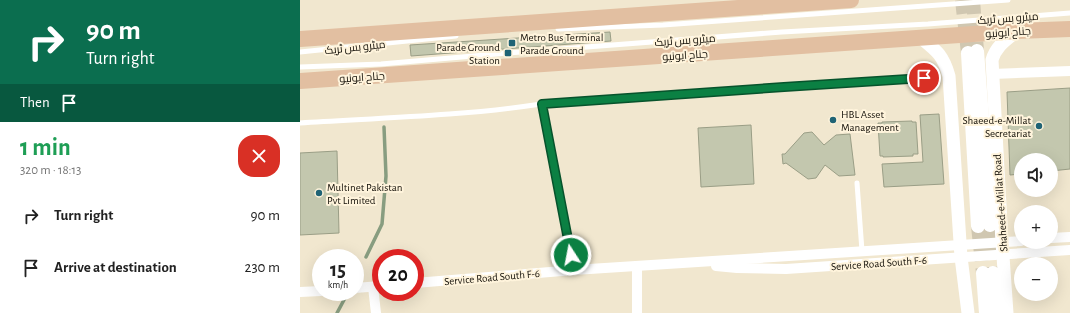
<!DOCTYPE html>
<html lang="en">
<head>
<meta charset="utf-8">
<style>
  body { margin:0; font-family:"Alegreya Sans",Cairo,sans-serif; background:#f6f6f6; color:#222; height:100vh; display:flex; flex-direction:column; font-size:15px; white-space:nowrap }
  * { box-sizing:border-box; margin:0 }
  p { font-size:13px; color:#767676 }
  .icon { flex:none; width:22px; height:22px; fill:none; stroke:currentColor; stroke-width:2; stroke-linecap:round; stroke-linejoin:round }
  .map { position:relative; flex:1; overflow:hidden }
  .details { display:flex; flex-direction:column; background:#fff; width:300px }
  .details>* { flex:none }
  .banner { background:#0b6e4f; color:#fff; overflow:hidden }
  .tools { position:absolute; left:714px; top:153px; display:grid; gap:8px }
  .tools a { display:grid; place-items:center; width:44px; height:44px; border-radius:50%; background:#fff; box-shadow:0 4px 16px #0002; font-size:20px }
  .speed { position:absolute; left:12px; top:249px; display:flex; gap:8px; font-size:20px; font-weight:700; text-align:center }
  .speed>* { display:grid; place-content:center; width:52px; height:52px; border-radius:50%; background:#fff; box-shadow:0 4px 16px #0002; line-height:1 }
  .speed small { font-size:10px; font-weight:400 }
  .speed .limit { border:6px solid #d22; background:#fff; color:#111 }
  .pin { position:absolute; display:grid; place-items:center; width:34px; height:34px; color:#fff; margin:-17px; border:2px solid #fff; border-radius:50%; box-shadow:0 1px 4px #0007 }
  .me { position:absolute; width:44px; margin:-22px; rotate:349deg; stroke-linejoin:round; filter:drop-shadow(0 0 3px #0008) }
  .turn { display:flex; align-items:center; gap:14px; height:84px; padding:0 20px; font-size:18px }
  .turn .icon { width:52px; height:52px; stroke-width:2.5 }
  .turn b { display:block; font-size:28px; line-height:34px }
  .then { display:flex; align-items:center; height:38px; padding:0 20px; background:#0003; gap:8px; font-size:15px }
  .round { display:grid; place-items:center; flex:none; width:42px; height:42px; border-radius:16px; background:#f6f6f6 }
  .headline { display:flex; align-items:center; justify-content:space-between; height:68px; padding:0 20px }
  h1 { font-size:24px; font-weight:600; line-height:30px; color:#1e9e55 }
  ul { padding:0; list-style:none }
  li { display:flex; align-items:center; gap:12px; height:52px; padding:0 20px }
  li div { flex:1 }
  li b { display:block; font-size:15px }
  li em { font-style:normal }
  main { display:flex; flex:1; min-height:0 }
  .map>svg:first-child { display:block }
</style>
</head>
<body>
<main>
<section class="details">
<div class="banner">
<div class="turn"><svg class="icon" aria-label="right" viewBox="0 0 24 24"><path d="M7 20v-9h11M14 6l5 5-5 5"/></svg><div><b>90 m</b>Turn right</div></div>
<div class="then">Then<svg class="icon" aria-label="arrive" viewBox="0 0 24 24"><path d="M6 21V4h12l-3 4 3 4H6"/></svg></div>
</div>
<div class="headline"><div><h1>1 min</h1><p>320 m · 18:13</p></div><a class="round" style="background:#d93025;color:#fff"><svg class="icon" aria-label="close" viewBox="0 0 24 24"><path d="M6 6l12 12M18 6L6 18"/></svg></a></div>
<ul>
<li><svg class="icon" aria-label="right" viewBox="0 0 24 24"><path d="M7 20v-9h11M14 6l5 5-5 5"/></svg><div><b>Turn right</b></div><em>90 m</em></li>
<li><svg class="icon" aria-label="arrive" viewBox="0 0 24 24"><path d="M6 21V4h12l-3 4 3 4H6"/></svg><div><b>Arrive at destination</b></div><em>230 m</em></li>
</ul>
</section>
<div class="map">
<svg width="770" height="313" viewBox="0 0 770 313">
  <rect width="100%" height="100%" fill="#f1e7cf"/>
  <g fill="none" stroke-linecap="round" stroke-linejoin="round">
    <g stroke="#889d80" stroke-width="3.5">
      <polyline points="66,257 82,224 86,176 84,127"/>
      <polyline points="37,313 45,298"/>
    </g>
  </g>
  <g fill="#c3c7ae" stroke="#9a9e86">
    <polygon points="310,32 311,41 111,56 110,45"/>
    <polygon points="770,88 770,169 751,171 751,160 721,160 721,174 710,175 707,92"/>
    <polygon points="639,114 644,184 584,187 582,164 623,162 620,115"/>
    <polygon points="612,121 612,122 616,122 618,154 613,154 613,156 583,157 583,156 580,156 578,123 582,123 582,122"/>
    <polygon points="451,125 454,184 401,187 398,128"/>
    <polygon points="512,132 524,145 536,135 550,134 555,175 539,176 525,165 516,178 508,179 486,163 483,164 482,154 485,154 504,133"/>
    <polygon points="37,151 39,233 0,235 0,153"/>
  </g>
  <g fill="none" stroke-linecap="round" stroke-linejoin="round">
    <g stroke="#d0c7b1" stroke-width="14" stroke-dasharray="14 7" stroke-linecap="butt">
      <polyline points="662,0 668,53"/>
      <polyline points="673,0 677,51"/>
      <polyline points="690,225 693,273"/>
      <polyline points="678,226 683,273"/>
    </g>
    <g stroke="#fff" stroke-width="5">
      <polyline points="258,29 363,25 708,0"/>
      <polyline points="0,52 156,36"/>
      <polyline points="0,67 81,64 208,53 482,32 628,24 770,13"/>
      <polyline points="241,104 274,270"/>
      <path d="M 0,123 C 80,118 162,116 241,104 L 484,87 L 624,78"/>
      <polyline points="557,183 562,251"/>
    </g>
    <g stroke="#fff" stroke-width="10">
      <polyline points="692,74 770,71"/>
      <polyline points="751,238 770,237"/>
      <polyline points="337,266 337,313"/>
      <polyline points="416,266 437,268 486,269 770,250"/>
      <polyline points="115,283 274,270 721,241"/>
      <polyline points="73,287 76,313"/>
      <polyline points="55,288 81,286"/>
      <polyline points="0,292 21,291"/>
    </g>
    <g stroke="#fff" stroke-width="13">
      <path d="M 621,38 C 637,51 643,55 649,76 L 661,257 L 668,313"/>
      <path d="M 707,313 L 702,242 L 692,60 C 696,46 706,40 717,31"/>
    </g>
    <g stroke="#fff" stroke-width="14">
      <polyline points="677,51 690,225"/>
      <polyline points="668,53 678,226"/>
      <polyline points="683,273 686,313"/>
      <polyline points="693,273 696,313"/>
    </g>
    <g stroke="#e2bfa1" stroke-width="16">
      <polyline points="0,39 551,0"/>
      <polyline points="0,81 717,31 770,29"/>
    </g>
  </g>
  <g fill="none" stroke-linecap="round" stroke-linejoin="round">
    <defs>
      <polyline id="route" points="271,255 242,104 484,87 624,78"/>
    </defs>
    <use href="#route" stroke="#07532c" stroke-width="10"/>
    <use href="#route" stroke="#0b8043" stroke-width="7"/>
  </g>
  <g fill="#1f6375" stroke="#fff4dc" stroke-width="1.5">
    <rect x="208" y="39" width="8" height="8" rx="2"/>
    <rect x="204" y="49" width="8" height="8" rx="2"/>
    <circle cx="533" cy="120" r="4"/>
    <circle cx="739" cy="126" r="4"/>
    <circle cx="19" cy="193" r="4"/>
  </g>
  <g text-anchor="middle" stroke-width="4" stroke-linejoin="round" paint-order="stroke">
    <g font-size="11" fill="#141008" stroke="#fff4dc">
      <text transform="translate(708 18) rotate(-4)" y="4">میٹرو بس ٹریک</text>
      <text transform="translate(708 32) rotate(-4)" y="4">جناح ایونیو</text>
      <text transform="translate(385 40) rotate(-4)" y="4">میٹرو بس ٹریک</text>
      <text transform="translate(55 47) rotate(-6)" y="4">میٹرو بس ٹریک</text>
      <text transform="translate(385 55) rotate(-4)" y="4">جناح ایونیو</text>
      <text transform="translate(62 77) rotate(-4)" y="4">جناح ایونیو</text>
      <text transform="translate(700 203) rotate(-94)" y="4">Shaheed-e-Millat Road</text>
      <text transform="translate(579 263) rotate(-4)" y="4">Service Road South F-6</text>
      <text transform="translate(192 277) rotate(-5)" y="4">Service Road South F-6</text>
    </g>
    <g font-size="11" fill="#141008" stroke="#fff4dc" text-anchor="start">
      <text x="220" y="41">Metro Bus Terminal<tspan x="220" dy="13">Parade Ground</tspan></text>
      <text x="200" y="51" text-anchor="end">Parade Ground<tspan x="200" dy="13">Station</tspan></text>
      <text x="541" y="118">HBL Asset<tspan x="541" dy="13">Management</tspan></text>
      <text x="731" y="124" text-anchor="end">Shaeed-e-Millat<tspan x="731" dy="13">Secretariat</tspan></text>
      <text x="27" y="191">Multinet Pakistan<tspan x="27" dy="13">Pvt Limited</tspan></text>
    </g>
  </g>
</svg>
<div class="tools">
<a><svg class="icon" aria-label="sound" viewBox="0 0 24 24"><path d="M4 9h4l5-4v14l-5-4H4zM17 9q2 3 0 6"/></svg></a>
<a>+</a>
<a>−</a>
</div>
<div class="speed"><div>15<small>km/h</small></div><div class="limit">20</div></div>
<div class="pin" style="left:624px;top:78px;background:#d93025"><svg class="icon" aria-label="arrive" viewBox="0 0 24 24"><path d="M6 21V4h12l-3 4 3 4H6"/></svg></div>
<svg class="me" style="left:271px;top:255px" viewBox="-20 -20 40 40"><circle r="17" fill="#0b8043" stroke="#fff" stroke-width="3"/><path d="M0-11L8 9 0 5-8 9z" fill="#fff"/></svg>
</div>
</main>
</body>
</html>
